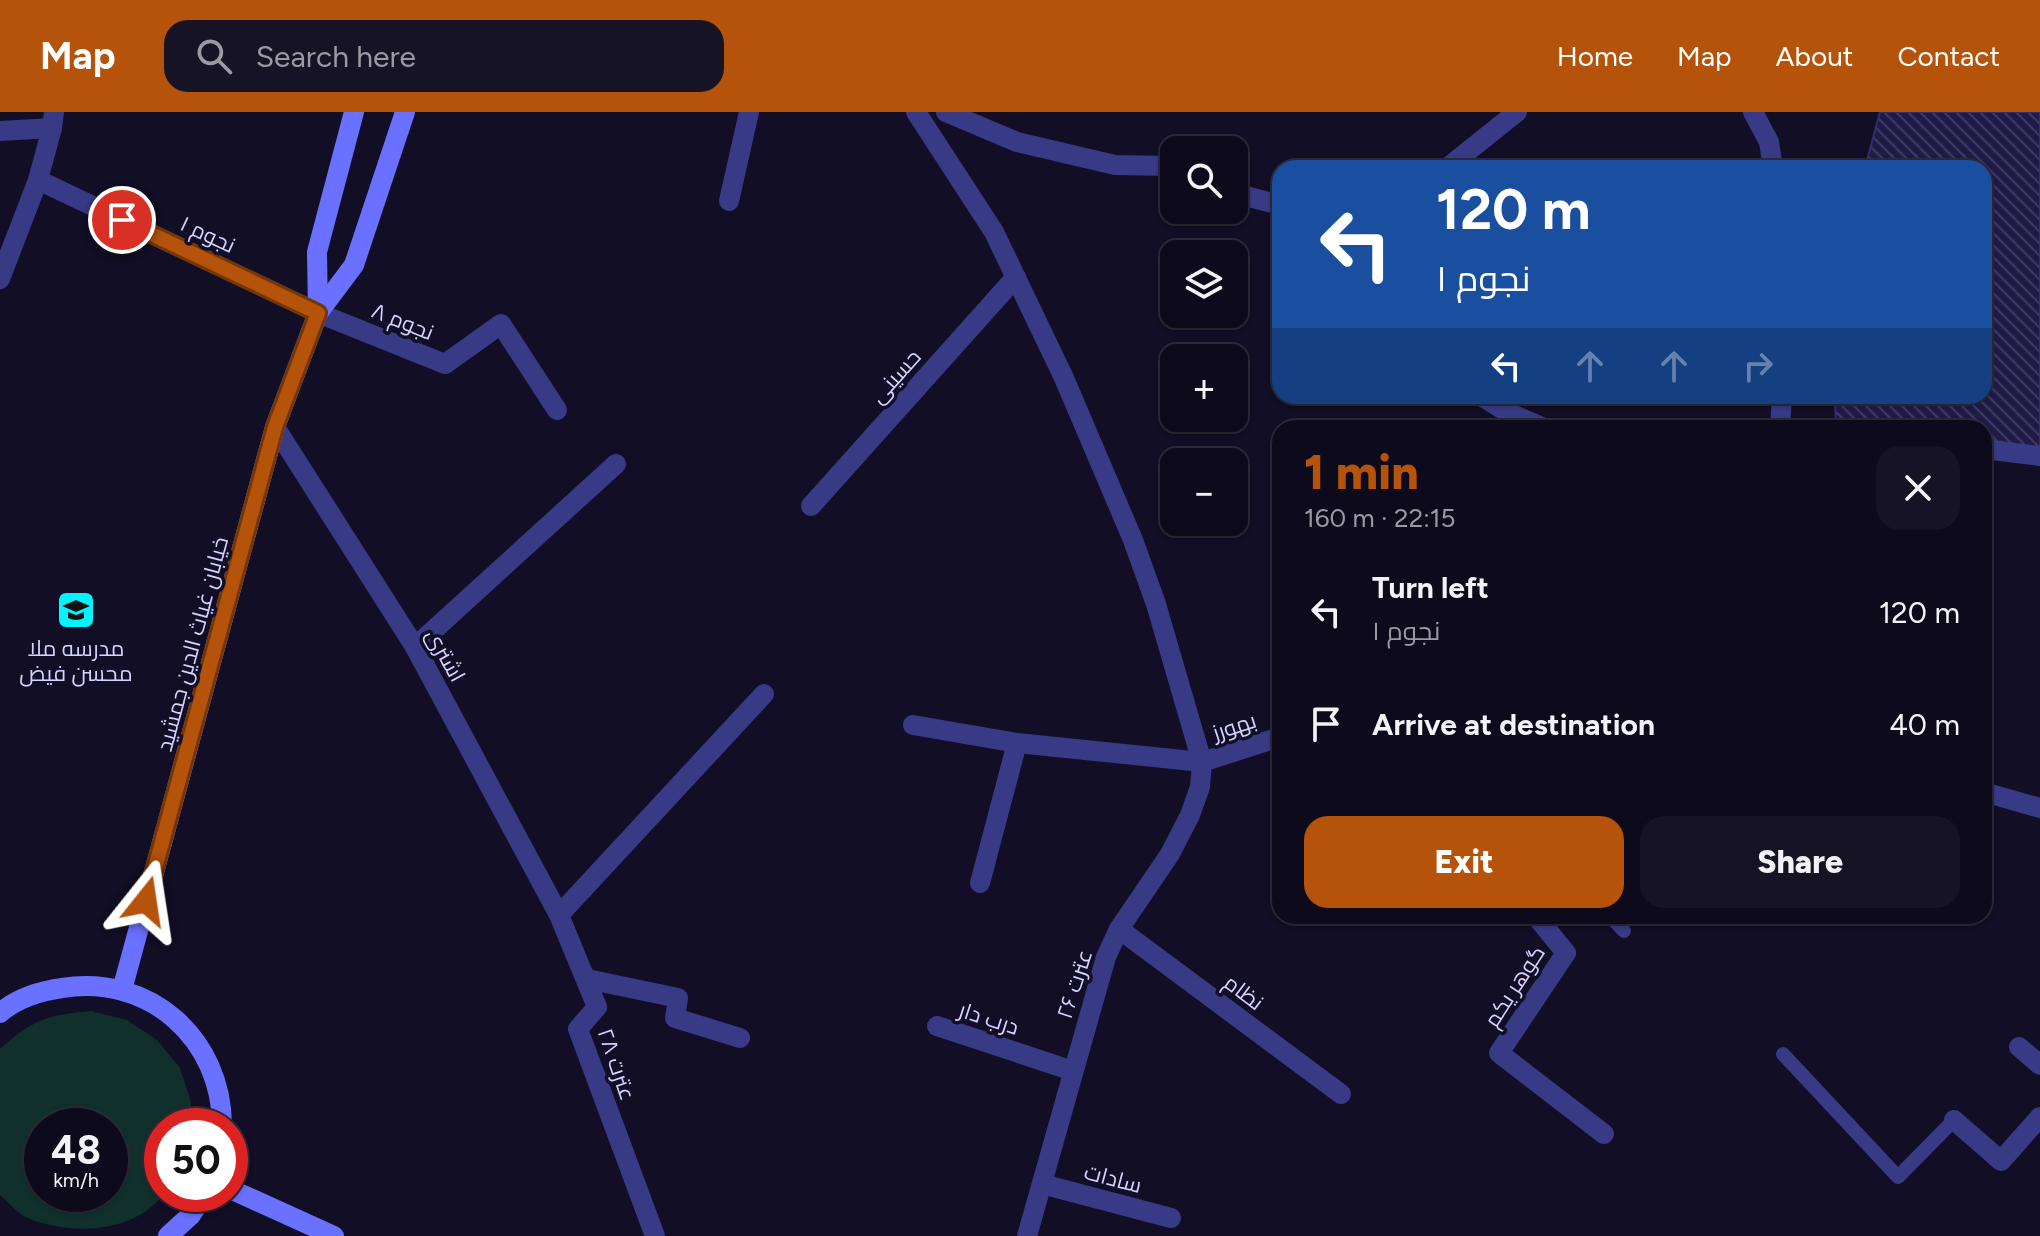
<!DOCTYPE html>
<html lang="en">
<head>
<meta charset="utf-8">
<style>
  body { margin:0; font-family:Figtree,Cairo,sans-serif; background:#161325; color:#f1f3f6; height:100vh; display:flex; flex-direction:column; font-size:30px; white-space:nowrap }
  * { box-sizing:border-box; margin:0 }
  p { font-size:26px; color:#9a9aa3 }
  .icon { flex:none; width:44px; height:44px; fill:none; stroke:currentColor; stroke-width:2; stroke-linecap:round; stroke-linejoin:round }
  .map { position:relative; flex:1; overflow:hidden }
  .details { position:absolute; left:1272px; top:308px; width:720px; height:504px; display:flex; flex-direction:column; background:#0d0a1c; border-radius:24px; box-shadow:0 2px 6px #0004,0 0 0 2px #2d2b3b }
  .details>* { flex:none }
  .guide { position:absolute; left:1272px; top:48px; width:720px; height:244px; border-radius:24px; box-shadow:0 2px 6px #0004,0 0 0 2px #2d2b3b; background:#1a4fa0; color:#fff; overflow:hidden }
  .buttons { position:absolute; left:1160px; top:24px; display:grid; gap:16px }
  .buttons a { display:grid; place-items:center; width:88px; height:88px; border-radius:16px; background:#0d0a1c; box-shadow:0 2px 6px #0004,0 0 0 2px #2d2b3b; font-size:40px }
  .speed { position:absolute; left:24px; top:996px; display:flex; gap:16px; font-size:40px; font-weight:700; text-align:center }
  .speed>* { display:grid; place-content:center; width:104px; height:104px; border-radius:50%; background:#0d0a1c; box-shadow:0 2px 6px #0004,0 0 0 2px #2d2b3b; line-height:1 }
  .speed small { font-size:20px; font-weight:400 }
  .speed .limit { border:12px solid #d22; background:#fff; color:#111 }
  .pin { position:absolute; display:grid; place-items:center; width:68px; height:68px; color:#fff; margin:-34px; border:4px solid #fff; border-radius:50%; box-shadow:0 2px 8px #0007 }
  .me { position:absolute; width:88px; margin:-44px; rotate:15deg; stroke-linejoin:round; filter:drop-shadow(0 0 6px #0008) }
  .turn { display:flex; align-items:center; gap:28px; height:168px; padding:0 32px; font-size:36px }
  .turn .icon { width:104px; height:104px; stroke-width:2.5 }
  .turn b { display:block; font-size:56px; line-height:68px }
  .lanes { display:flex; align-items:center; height:76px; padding:0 32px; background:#0003; justify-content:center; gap:40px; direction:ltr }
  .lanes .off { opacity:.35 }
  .round { display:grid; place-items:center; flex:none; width:84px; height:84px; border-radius:24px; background:#161325 }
  .headline { display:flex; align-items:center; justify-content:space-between; height:136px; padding:0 32px }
  h1 { font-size:48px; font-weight:800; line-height:60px; color:#b45309 }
  .action { display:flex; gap:16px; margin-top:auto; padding:16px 32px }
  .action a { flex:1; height:92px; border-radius:24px; background:#b45309; color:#fff; font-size:32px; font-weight:800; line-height:92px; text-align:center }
  .action a+a { background:#161325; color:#f1f3f6 }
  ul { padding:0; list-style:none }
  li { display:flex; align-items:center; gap:24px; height:112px; padding:0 32px }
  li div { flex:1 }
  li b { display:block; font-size:30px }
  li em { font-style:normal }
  header { display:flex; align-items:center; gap:48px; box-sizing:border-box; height:112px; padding:0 40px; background:#b45309; color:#fff }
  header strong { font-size:38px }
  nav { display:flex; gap:44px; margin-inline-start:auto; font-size:28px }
  .search { width:560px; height:72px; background:#161325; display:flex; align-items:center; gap:20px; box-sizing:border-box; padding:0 28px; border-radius:24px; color:#9a9aa3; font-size:30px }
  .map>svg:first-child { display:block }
</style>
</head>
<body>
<header>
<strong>Map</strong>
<div class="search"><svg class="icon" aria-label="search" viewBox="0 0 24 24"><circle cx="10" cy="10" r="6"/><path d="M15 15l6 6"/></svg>Search here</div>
<nav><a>Home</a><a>Map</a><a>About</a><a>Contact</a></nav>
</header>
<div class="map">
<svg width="2040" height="1124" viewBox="0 0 2040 1124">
  <defs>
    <pattern id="building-back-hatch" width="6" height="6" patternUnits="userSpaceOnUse" patternTransform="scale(2)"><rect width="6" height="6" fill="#201a47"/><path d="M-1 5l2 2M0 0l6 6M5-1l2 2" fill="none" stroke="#403a63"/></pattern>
  </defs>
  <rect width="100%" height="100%" fill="#110e25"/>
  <path fill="#11302c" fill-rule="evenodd" d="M 91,899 L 127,908 L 157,928 L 180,956 L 191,990 L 191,1014 L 162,1014 L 162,1082 L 164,1082 C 133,1123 66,1124 23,1104 C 15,1098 7,1089 0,1083 L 0,937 C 33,907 48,903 91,899 ZM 110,1014 L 110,1082 L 42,1082 L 42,1014 Z"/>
  <polygon fill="url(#building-back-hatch)" stroke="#352b73" stroke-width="2" points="1880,0 2040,0 2040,337 1984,331 1984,316 1836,315 1835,284 1984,284 1984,56 1865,56"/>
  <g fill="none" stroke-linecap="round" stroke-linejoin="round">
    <g stroke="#383a85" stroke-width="14">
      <polyline points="1610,804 1624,819"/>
      <polyline points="1783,942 1898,1065 1954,1008"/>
    </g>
    <g stroke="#383a85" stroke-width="20">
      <polyline points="54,0 52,16 38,68 318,201 445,252 501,212 557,298"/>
      <polyline points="916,0 994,120 1064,266 1133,428 1156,492 1202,650 1200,675 1190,703 1170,742 1119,817 1106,845 1027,1124"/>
      <polyline points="946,0 1017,30 1115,53 1174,54"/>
      <polyline points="1753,0 1769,30 1773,56"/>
      <polyline points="0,19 52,16"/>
      <polyline points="1447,56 1517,0"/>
      <polyline points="1234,81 1280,93"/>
      <polyline points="729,89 749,0"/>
      <polyline points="0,167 38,68"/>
      <polyline points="1481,284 1507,300 1544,316"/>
      <polyline points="275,315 415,535 559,803 597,895 578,917 655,1124"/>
      <polyline points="1780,316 1782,284"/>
      <polyline points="1984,337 2040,344"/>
      <polyline points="811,394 1016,165"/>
      <polyline points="415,535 616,352"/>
      <polyline points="913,613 1017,631 1202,650 1280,625"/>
      <polyline points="1984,680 2040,696"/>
      <polyline points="980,771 1017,631"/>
      <polyline points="559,803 764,582"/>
      <polyline points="1536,804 1566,841 1499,941 1604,1022"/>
      <polyline points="1119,817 1341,982"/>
      <polyline points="587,867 678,886 675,906 740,926"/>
      <polyline points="937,914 1073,959"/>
      <polyline points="2019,935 2040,953"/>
      <polyline points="1954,1008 2001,1049 2040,1005"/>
      <polyline points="1042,1072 1171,1106"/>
    </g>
    <g stroke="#6a70ff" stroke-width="20">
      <polyline points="318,201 317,140 354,0"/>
      <polyline points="122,878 275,315 318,201 354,153 405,0"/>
      <path d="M 0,901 C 17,886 41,879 62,876 C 150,862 222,927 222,1014"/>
      <polyline points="230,1077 334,1124"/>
      <polyline points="168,1124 191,1103 204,1082"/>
    </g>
  </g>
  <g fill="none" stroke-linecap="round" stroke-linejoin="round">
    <defs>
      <polyline id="route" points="122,108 318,201 275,315 146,789"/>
    </defs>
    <use href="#route" stroke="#753606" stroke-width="20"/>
    <use href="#route" stroke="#b45309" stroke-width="14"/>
  </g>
  <defs>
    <symbol id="school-square" viewBox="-11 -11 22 22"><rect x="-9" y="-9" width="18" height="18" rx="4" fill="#00f5fe" stroke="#110e25"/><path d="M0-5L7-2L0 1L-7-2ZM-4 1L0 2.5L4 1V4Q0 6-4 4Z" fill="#111"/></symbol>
  </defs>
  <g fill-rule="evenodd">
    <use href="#school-square" x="54" y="476" width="44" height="44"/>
  </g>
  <g text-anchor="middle" stroke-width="7" stroke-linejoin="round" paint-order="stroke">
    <g font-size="22" fill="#d5d3ff" stroke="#110e25">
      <text transform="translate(208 122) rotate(25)" y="8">نجوم ۱</text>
      <text transform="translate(403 209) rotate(22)" y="8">نجوم ۸</text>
      <text transform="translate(895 264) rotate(-48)" y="8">حسینی</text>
      <text transform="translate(192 532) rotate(-75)" y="8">خیابان غیاث الدین جمشید</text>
      <text transform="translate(446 543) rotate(61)" y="8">اشتری</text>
      <text transform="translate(1234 614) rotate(-18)" y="8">بهورز</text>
      <text transform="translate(1074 872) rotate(-72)" y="8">عترت ۲۶</text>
      <text transform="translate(1514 874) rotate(-57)" y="8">گوهر یکم</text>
      <text transform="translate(1244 880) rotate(37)" y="8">نظام</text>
      <text transform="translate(989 906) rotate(18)" y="8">درب دار</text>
      <text transform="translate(617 952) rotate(71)" y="8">عترت ۲۸</text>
      <text transform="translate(1113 1066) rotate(15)" y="8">سادات</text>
    </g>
    <g font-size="22" fill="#d5d3ff" stroke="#110e25">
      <text x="76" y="544">مدرسه ملا<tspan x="76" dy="25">محسن فیض</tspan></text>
    </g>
  </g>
</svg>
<div class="buttons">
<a><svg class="icon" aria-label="search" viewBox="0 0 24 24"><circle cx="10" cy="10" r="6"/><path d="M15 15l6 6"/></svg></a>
<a><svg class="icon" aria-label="layers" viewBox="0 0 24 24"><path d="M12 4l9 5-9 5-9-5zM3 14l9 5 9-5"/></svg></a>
<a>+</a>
<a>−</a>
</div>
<div class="speed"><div>48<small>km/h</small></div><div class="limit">50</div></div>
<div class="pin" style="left:122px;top:108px;background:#d93025"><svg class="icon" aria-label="arrive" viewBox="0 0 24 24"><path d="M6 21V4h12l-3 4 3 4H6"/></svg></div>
<svg class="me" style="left:146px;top:789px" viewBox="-20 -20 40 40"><path d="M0-17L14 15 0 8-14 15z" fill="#b45309" stroke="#fff" stroke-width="4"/></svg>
<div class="guide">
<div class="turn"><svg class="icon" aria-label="left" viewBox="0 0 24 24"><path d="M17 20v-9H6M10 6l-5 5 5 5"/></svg><div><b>120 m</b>نجوم ۱</div></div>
<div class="lanes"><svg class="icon" aria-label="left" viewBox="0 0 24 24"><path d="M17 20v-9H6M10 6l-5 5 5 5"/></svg><svg class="icon off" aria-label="ahead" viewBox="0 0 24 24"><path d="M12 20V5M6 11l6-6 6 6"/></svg><svg class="icon off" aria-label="ahead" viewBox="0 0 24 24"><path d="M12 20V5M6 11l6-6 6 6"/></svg><svg class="icon off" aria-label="right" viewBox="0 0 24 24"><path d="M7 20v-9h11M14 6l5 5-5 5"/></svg></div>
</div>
<section class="details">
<div class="headline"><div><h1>1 min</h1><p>160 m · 22:15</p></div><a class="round"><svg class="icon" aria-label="close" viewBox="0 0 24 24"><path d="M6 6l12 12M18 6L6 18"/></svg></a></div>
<ul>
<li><svg class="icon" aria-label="left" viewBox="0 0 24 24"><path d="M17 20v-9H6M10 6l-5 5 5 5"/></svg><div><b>Turn left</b><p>نجوم ۱</p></div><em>120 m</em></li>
<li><svg class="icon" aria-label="arrive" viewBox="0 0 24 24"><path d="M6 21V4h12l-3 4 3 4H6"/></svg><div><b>Arrive at destination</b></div><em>40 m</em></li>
</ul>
<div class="action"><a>Exit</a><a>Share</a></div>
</section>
</div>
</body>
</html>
